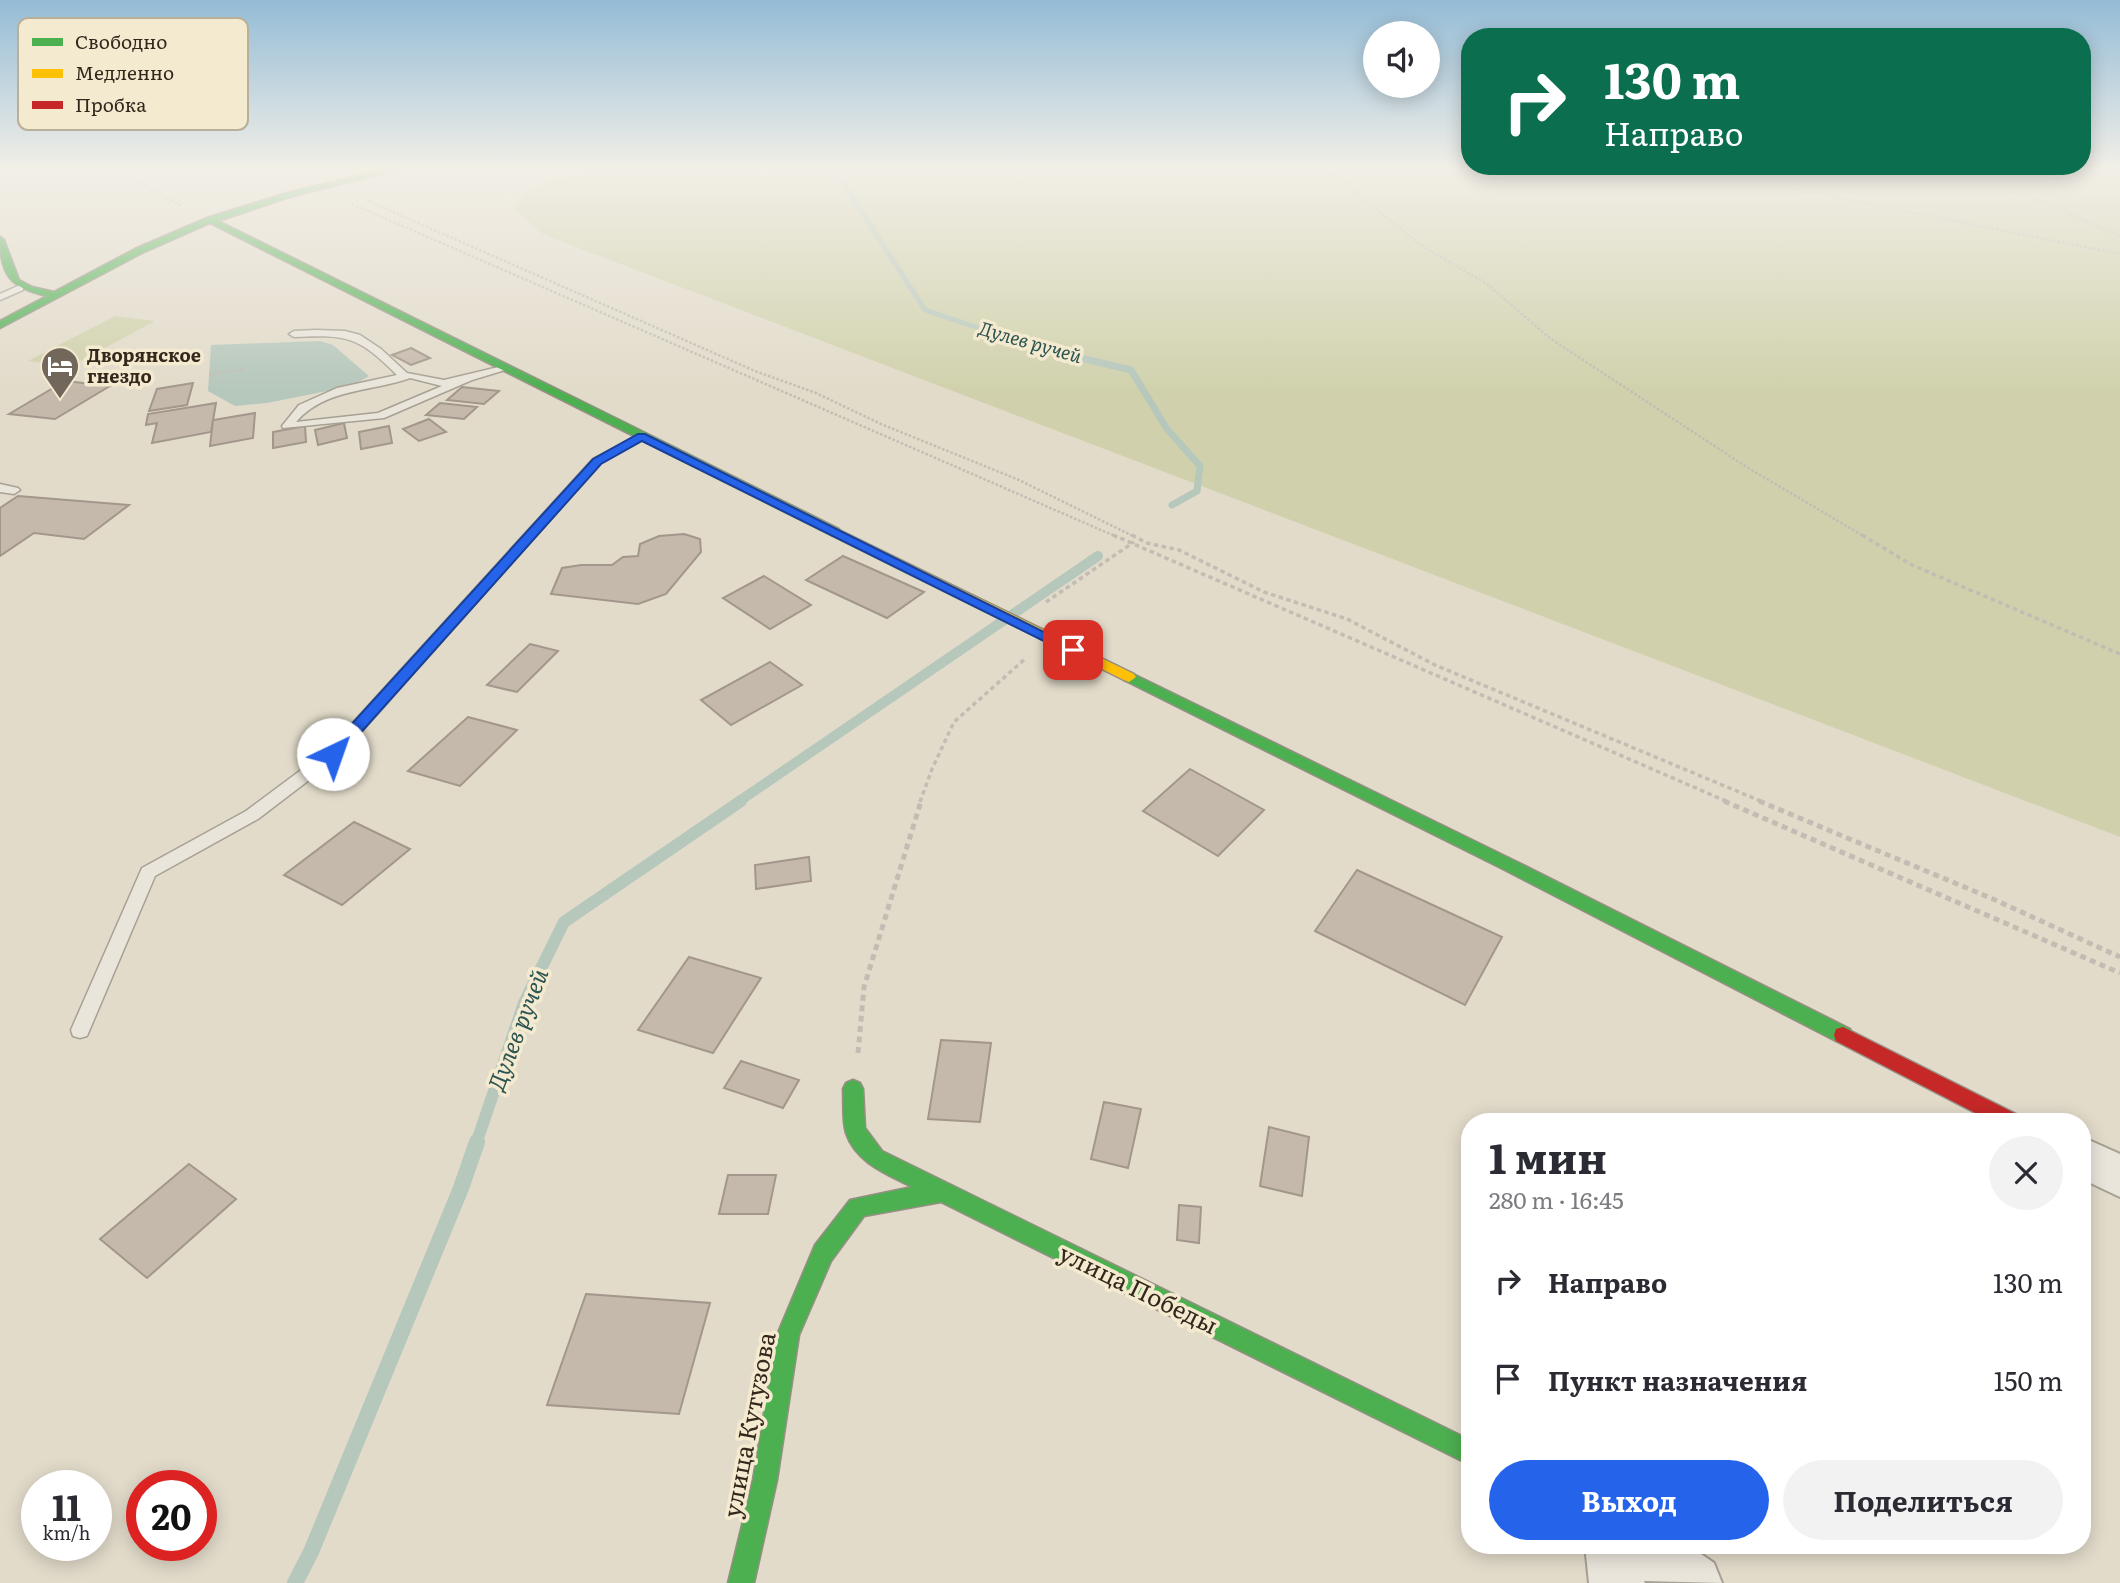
<!DOCTYPE html>
<html lang="ru">
<head>
<meta charset="utf-8">
<style>
  body { margin:0; font-family:Literata,serif; background:#f2f2f3; color:#2b2b33; height:100vh; display:flex; flex-direction:column; font-size:26px; white-space:nowrap }
  * { box-sizing:border-box; margin:0 }
  p { font-size:23px; color:#7c7c81 }
  .icon { flex:none; width:38px; height:38px; fill:none; stroke:currentColor; stroke-width:2; stroke-linecap:round; stroke-linejoin:round }
  .map { position:relative; flex:1; overflow:hidden }
  .panel { position:absolute; left:1461px; top:1113px; width:630px; height:441px; display:flex; flex-direction:column; background:#fff; border-radius:28px; box-shadow:0 4px 18px #0003 }
  .panel>* { flex:none }
  .hud { position:absolute; left:1461px; top:28px; width:630px; height:147px; border-radius:28px; box-shadow:0 4px 18px #0003; background:#0b6e4f; color:#fff; overflow:hidden }
  .controls { position:absolute; left:1363px; top:21px; display:grid; gap:14px }
  .controls a { display:grid; place-items:center; width:77px; height:77px; border-radius:50%; background:#fff; box-shadow:0 4px 18px #0003; font-size:35px }
  .speed { position:absolute; left:21px; top:1470px; display:flex; gap:14px; font-size:35px; font-weight:700; text-align:center }
  .speed>* { display:grid; place-content:center; width:91px; height:91px; border-radius:50%; background:#fff; box-shadow:0 4px 18px #0003; line-height:1 }
  .speed small { font-size:18px; font-weight:400 }
  .speed .limit { border:10px solid #d22; background:#fff; color:#111 }
  .pin { position:absolute; display:grid; place-items:center; width:60px; height:60px; color:#fff; margin:-30px; border-radius:14px; box-shadow:0 4px 10px #0006 }
  .me { position:absolute; width:77px; margin:-38px; rotate:42deg; stroke-linejoin:round; filter:drop-shadow(0 0 5px #0008) }
  .turn { display:flex; align-items:center; gap:24px; height:147px; padding:0 28px; font-size:32px }
  .turn .icon { width:91px; height:91px; stroke-width:2.5 }
  .turn b { display:block; font-size:49px; line-height:60px }
  .round { display:grid; place-items:center; flex:none; width:74px; height:74px; border-radius:37px; background:#f2f2f3 }
  .overview { display:flex; align-items:center; justify-content:space-between; height:119px; padding:0 28px }
  h1 { font-size:42px; font-weight:700; line-height:52px }
  .primary-button { display:flex; gap:14px; margin-top:auto; padding:14px 28px }
  .primary-button a { flex:1; height:80px; border-radius:42px; background:#2563eb; color:#fff; font-size:28px; font-weight:700; line-height:80px; text-align:center }
  .primary-button a+a { background:#f2f2f3; color:#2b2b33 }
  ul { padding:0; list-style:none }
  li { display:flex; align-items:center; gap:21px; height:98px; padding:0 28px }
  li div { flex:1 }
  li b { display:block; font-size:26px }
  li em { font-style:normal }
  .map>svg:first-child { display:block }
</style>
</head>
<body>
<div class="map">
<svg width="2120" height="1583" viewBox="0 0 2120 1583">
  <rect width="100%" height="100%" fill="#e2dbca"/>
  <g fill="#d0d1ac">
    <polygon points="588,169 2120,169 2120,837 542,234 513,207 529,189"/>
    <polygon points="115,316 155,321 71,366 28,361"/>
  </g>
  <polygon fill="#b6c7bc" points="320,341 333,345 369,376 352,386 267,403 235,406 208,391 211,345"/>
  <g fill="none" stroke-linecap="round" stroke-linejoin="round">
    <polyline stroke="#b6c7bc" stroke-width="5" points="834,169 925,310 987,331"/>
    <polyline stroke="#b6c7bc" stroke-width="7" points="981,329 1039,348 1131,370 1167,429 1200,466 1197,491 1172,505"/>
    <polyline stroke="#b6c7bc" stroke-width="10" points="738,802 1098,556"/>
    <polyline stroke="#b6c7bc" stroke-width="12" points="476,1144 524,1003 564,922 741,801"/>
    <polyline stroke="#b6c7bc" stroke-width="16" points="295,1583 311,1552 461,1188 477,1142"/>
  </g>
  <g fill="#c5b9ab" stroke="#a2978a" stroke-width="2">
    <polygon points="411,348 430,358 411,365 392,355"/>
    <polygon points="65,381 110,386 55,419 9,414"/>
    <polygon points="193,383 187,405 149,411 157,389"/>
    <polygon points="462,387 499,391 484,404 447,400"/>
    <polygon points="216,403 211,432 152,443 157,423 146,425 148,414"/>
    <polygon points="440,403 477,407 464,419 426,415"/>
    <polygon points="255,413 253,438 210,446 213,420"/>
    <polygon points="429,419 446,432 419,441 403,429"/>
    <polygon points="344,423 347,438 318,445 315,430"/>
    <polygon points="305,426 306,442 273,448 273,432"/>
    <polygon points="389,426 392,443 361,449 359,432"/>
    <polygon points="18,496 129,505 84,539 34,533 0,556 0,508"/>
    <polygon points="684,534 700,539 701,552 666,594 638,604 551,594 562,568 581,565 612,565 623,557 638,556 640,544 659,536"/>
    <polygon points="843,556 924,592 887,618 806,580"/>
    <polygon points="764,576 811,605 770,629 723,598"/>
    <polygon points="530,644 558,651 517,692 487,685"/>
    <polygon points="770,662 802,685 731,725 701,700"/>
    <polygon points="468,717 517,730 460,786 408,771"/>
    <polygon points="1190,769 1264,810 1218,856 1143,811"/>
    <polygon points="354,822 410,849 342,905 284,875"/>
    <polygon points="809,857 811,881 756,889 755,865"/>
    <polygon points="1357,870 1502,937 1465,1005 1315,931"/>
    <polygon points="689,957 761,978 713,1053 638,1030"/>
    <polygon points="941,1040 991,1043 980,1122 928,1119"/>
    <polygon points="741,1061 799,1080 783,1108 724,1088"/>
    <polygon points="1104,1102 1141,1109 1128,1168 1091,1159"/>
    <polygon points="1269,1127 1309,1137 1302,1196 1260,1186"/>
    <polygon points="189,1164 236,1199 147,1278 100,1239"/>
    <polygon points="728,1175 776,1175 768,1214 719,1214"/>
    <polygon points="1179,1205 1201,1207 1199,1243 1177,1240"/>
    <polygon points="586,1294 710,1303 679,1414 547,1405"/>
  </g>
  <g fill="none" stroke-linecap="round" stroke-linejoin="round">
    <defs>
      <g id="lane">
        <polygon points="20,285 23,286 23,290 0,300 0,294"/>
        <path d="M 315,330 L 345,331 L 360,335 L 381,349 L 407,373 L 444,380 L 507,365 L 512,368 L 472,380 L 384,418 L 283,428 L 282,426 L 299,405 L 337,388 L 397,375 C 359,337 348,334 294,337 L 289,334 L 294,331 ZM 410,378 L 442,386 L 378,413 L 296,422 C 325,388 372,392 410,378 Z"/>
        <polygon points="638,435 648,437 601,463 338,758 258,819 155,876 87,1036 80,1038 73,1036 71,1030 142,868 246,811 328,750 593,459"/>
        <polygon points="0,484 18,488 20,490 14,494 0,492"/>
      </g>
      <g id="street">
        <polygon points="2082,1137 2120,1154 2120,1197 2082,1179"/>
        <polygon points="1585,1545 1688,1545 1714,1563 1722,1583 1644,1581 1645,1583 1589,1583"/>
      </g>
      <g id="fast">
        <path d="M 385,169 L 400,169 L 293,196 L 218,221 L 839,529 L 839,535 L 831,535 L 210,223 L 142,253 L 0,328 L 0,321 L 47,296 C 11,288 0,276 0,237 L 4,240 L 19,280 L 32,287 L 54,292 L 135,249 L 207,218 L 287,193 Z"/>
        <polygon points="1129,672 1513,860 1850,1029 1852,1035 1850,1041 1843,1043 1836,1041 1501,868 1124,680 1122,677 1124,674"/>
        <path d="M 853,1080 L 860,1083 L 863,1089 L 865,1128 L 882,1151 L 1470,1440 L 1470,1465 L 941,1202 L 864,1216 L 831,1261 L 799,1335 L 777,1480 L 754,1583 L 728,1583 L 753,1480 L 777,1335 L 815,1245 L 850,1200 L 912,1187 C 887,1174 856,1163 846,1133 C 842,1120 844,1103 843,1089 L 846,1083 Z"/>
      </g>
      <polygon id="slow" points="835,528 1134,674 1136,677 1129,682 1124,680 831,535 829,532"/>
      <polygon id="jam" points="1843,1027 2020,1116 2023,1122 1993,1122 1836,1041 1834,1035 1836,1029"/>
    </defs>
    <use href="#lane" stroke="#a7a094" stroke-width="3"/>
    <use href="#street" stroke="#a7a094" stroke-width="4"/>
    <use href="#fast" stroke="#968f84" stroke-width="3"/>
    <use href="#slow" stroke="#968f84" stroke-width="3"/>
    <use href="#jam" stroke="#968f84" stroke-width="3"/>
    <g stroke="#c2bcb3" stroke-width="2.5" stroke-dasharray="2.5 2" stroke-linecap="butt">
      <polyline points="111,169 182,206"/>
      <polyline points="1326,169 1422,246 1487,284 1551,339 1745,466 1865,537"/>
      <polyline points="1696,169 2120,254"/>
      <polyline points="1952,169 2052,206 2120,236"/>
      <polyline points="368,201 755,371 816,393 881,424 1019,480 1135,537"/>
      <polyline points="352,204 1117,537"/>
      <polyline points="209,375 244,369"/>
    </g>
    <g stroke="#c2bcb3" stroke-width="3.5" stroke-dasharray="4.5 3.5" stroke-linecap="butt">
      <polyline points="1113,535 1728,802"/>
      <polyline points="1132,535 1147,543 1179,550 1264,592 1347,619 1435,665 1763,802"/>
      <polyline points="1862,535 1912,565 2120,654"/>
      <polyline points="1046,602 1134,542"/>
      <polyline points="920,802 932,769 954,722 1026,658"/>
    </g>
    <g stroke="#c2bcb3" stroke-width="5" stroke-dasharray="6 4.5" stroke-linecap="butt">
      <polyline points="1724,801 2120,973"/>
      <polyline points="1759,801 1993,899 2120,957"/>
      <polyline points="858,1053 864,987 921,801"/>
    </g>
    <use href="#lane" fill="#eae5db" fill-rule="evenodd"/>
    <use href="#street" fill="#eae5db" fill-rule="evenodd"/>
    <use href="#fast" fill="#4caf50" fill-rule="evenodd"/>
    <use href="#slow" fill="#ffc107" fill-rule="evenodd"/>
    <use href="#jam" fill="#c62828" fill-rule="evenodd"/>
  </g>
  <linearGradient id="sky" x2="0" y2="1"><stop stop-color="#94bcd6"/><stop offset="0.43" stop-color="#f2efe7"/><stop offset="1" stop-color="#f2efe7" stop-opacity="0"/></linearGradient>
  <rect width="2120" height="391" fill="url(#sky)"/>
  <polygon fill="#2563eb" stroke="#184099" stroke-width="2" points="638,434 645,434 1080,650 1073,654 1068,653 642,441 601,464 339,757 328,757 326,754 328,750 593,459"/>
  <defs>
    <symbol id="hotel-pin" viewBox="-11 -11 22 30"><path d="M0 17L-7.5 6A9.5 9.5 0 1 1 7.5 6Z" fill="#71675a" stroke="#f4eacf"/><path d="M-6-4.5h1.5V1H6V5H4.5V3h-9V5H-6ZM-4 0a1.8 1.8 0 1 1 3.6 0ZM.5 0V-2.5h3Q6-2.5 6 0Z" fill="#fff"/></symbol>
  </defs>
  <g fill-rule="evenodd">
    <use href="#hotel-pin" x="38" y="344" width="44" height="60"/>
  </g>
  <g text-anchor="middle" stroke-width="7" stroke-linejoin="round" paint-order="stroke">
    <g font-size="18" font-weight="bold" fill="#34281d" stroke="#f4eacf" text-anchor="start">
      <text x="87" y="362">Дворянское<tspan x="87" dy="21">гнездо</tspan></text>
    </g>
    <g font-size="19" font-style="italic" fill="#2c5452" stroke="#f4eacf">
      <text transform="translate(1030 342) rotate(16)" y="7">Дулев ручей</text>
    </g>
    <g font-size="23" font-style="italic" fill="#2c5452" stroke="#f4eacf">
      <text transform="translate(518 1030) rotate(-69)" y="8">Дулев ручей</text>
    </g>
    <g font-size="24" fill="#34281d" stroke="#f4eacf">
      <text transform="translate(1138 1290) rotate(26)" y="8">улица Победы</text>
      <text transform="translate(750 1425) rotate(-79)" y="8">улица Кутузова</text>
    </g>
  </g>
  <rect x="18" y="18" width="230" height="112" rx="10" fill="#f4eacf" stroke="#bab09a" stroke-width="2"/>
  <rect x="32" y="38" width="31" height="8" fill="#4caf50"/>
  <rect x="32" y="69" width="31" height="9" fill="#ffc107"/>
  <rect x="32" y="101" width="31" height="8" fill="#c62828"/>
  <g font-size="19" fill="#34281d">
    <text x="75" y="49">Свободно</text>
    <text x="75" y="80">Медленно</text>
    <text x="75" y="112">Пробка</text>
  </g>
</svg>
<div class="controls">
<a><svg class="icon" aria-label="sound" viewBox="0 0 24 24"><path d="M4 9h4l5-4v14l-5-4H4zM17 9q2 3 0 6"/></svg></a>
</div>
<div class="speed"><div>11<small>km/h</small></div><div class="limit">20</div></div>
<div class="pin" style="left:1073px;top:650px;background:#d93025"><svg class="icon" aria-label="arrive" viewBox="0 0 24 24"><path d="M6 21V4h12l-3 4 3 4H6"/></svg></div>
<svg class="me" style="left:333px;top:754px" viewBox="-20 -20 40 40"><circle r="19" fill="#fff"/><path d="M0-13L10 11 0 6-10 11z" fill="#2563eb"/></svg>
<div class="hud">
<div class="turn"><svg class="icon" aria-label="right" viewBox="0 0 24 24"><path d="M7 20v-9h11M14 6l5 5-5 5"/></svg><div><b>130 m</b>Направо</div></div>
</div>
<section class="panel">
<div class="overview"><div><h1>1 мин</h1><p>280 m · 16:45</p></div><a class="round"><svg class="icon" aria-label="close" viewBox="0 0 24 24"><path d="M6 6l12 12M18 6L6 18"/></svg></a></div>
<ul>
<li><svg class="icon" aria-label="right" viewBox="0 0 24 24"><path d="M7 20v-9h11M14 6l5 5-5 5"/></svg><div><b>Направо</b></div><em>130 m</em></li>
<li><svg class="icon" aria-label="arrive" viewBox="0 0 24 24"><path d="M6 21V4h12l-3 4 3 4H6"/></svg><div><b>Пункт назначения</b></div><em>150 m</em></li>
</ul>
<div class="primary-button"><a>Выход</a><a>Поделиться</a></div>
</section>
</div>
</body>
</html>
